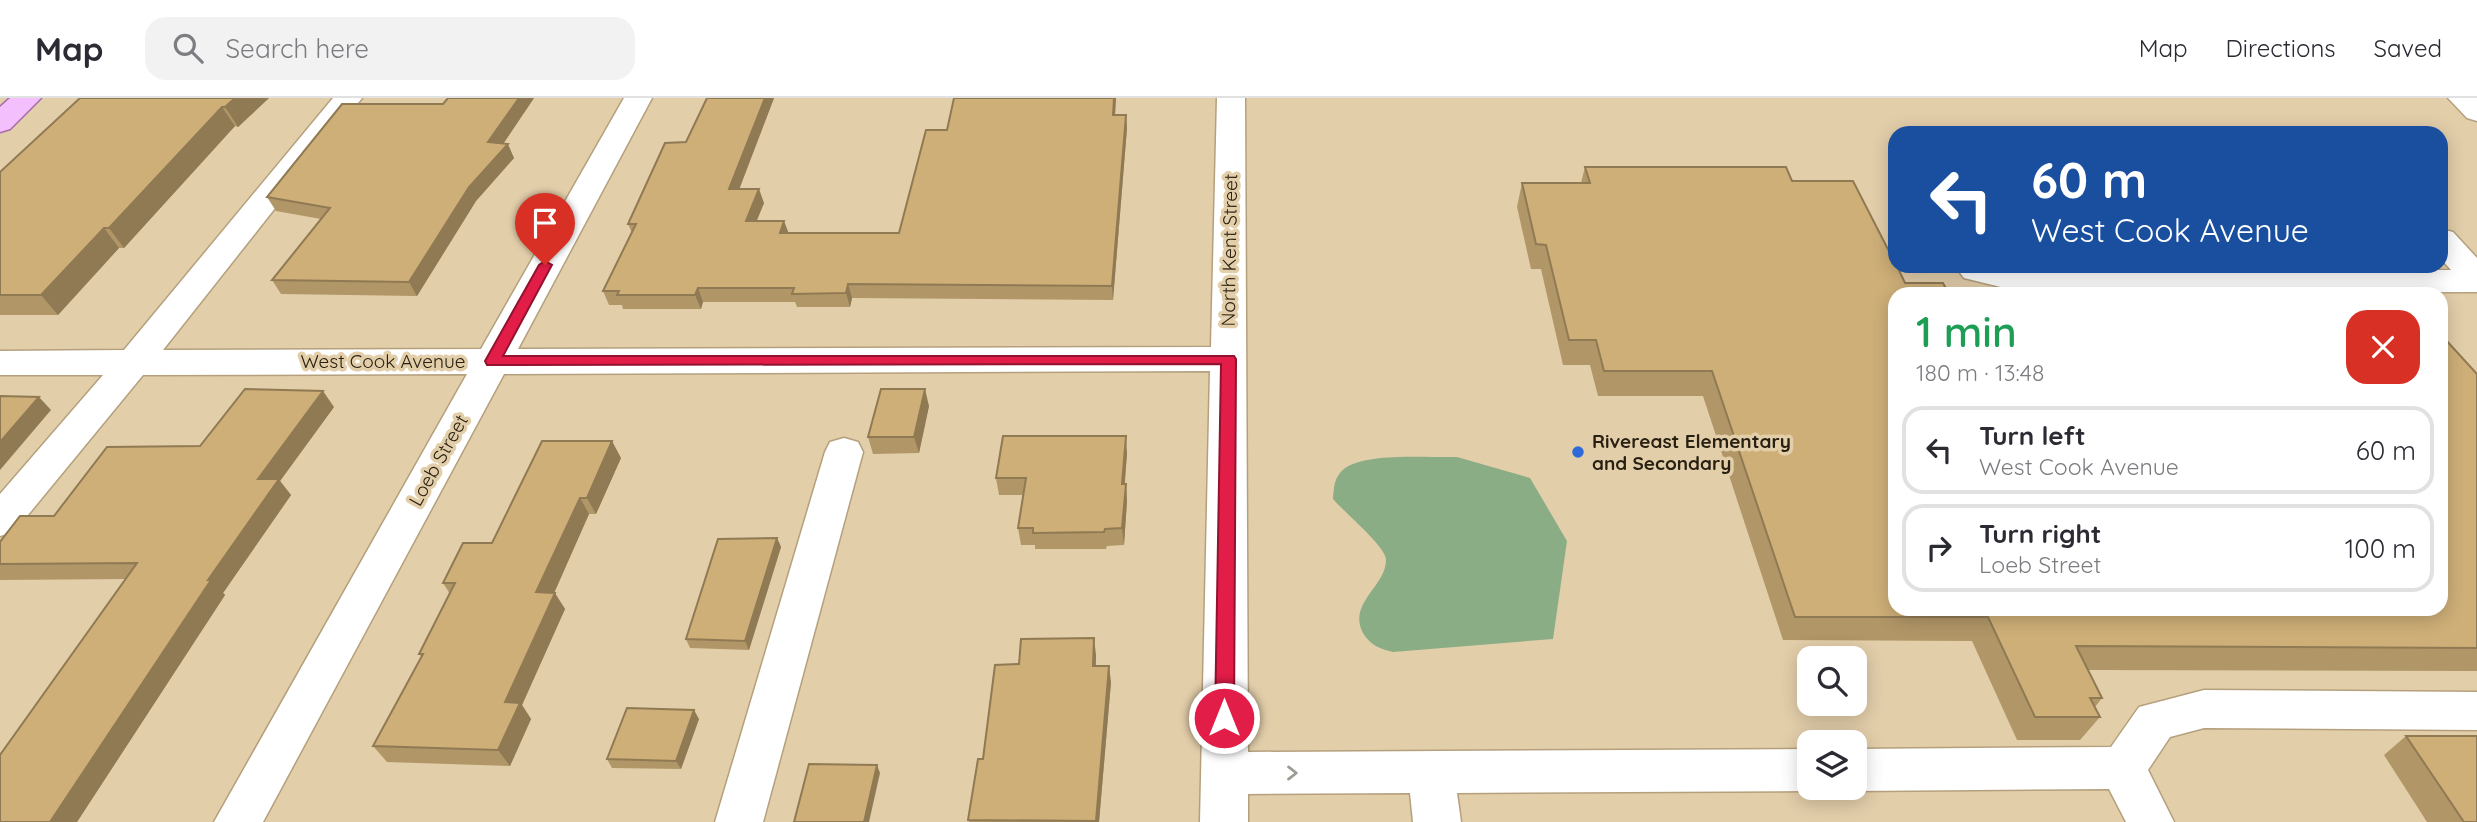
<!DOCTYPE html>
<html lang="en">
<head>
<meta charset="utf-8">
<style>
  body { margin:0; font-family:Quicksand,sans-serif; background:#f2f2f3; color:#2b2b33; height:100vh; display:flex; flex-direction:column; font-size:26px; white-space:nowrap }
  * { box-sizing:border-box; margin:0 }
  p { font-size:23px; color:#7c7c81 }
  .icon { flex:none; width:38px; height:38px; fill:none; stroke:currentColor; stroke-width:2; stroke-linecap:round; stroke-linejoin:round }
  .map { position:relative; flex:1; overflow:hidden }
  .panel { position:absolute; left:1888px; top:189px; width:560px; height:329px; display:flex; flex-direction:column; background:#fff; border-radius:21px; box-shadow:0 4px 18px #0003 }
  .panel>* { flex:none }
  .guide { position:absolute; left:1888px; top:28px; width:560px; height:147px; border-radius:21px; box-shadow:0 4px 18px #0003; background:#1a4fa0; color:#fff; overflow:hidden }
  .buttons { position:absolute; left:1797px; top:548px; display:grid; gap:14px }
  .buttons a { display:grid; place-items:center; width:70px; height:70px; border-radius:14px; background:#fff; box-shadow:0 4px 18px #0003; font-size:35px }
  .pin { position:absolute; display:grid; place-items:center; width:60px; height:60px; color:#fff; margin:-72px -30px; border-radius:50% 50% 50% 0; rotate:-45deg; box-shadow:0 0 7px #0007 }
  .pin .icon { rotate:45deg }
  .me { position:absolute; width:77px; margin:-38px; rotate:0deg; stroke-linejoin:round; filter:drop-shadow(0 0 5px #0008) }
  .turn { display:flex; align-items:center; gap:24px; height:147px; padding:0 28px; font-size:32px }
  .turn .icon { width:91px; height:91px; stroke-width:2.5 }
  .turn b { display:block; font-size:49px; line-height:60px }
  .round { display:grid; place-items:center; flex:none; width:74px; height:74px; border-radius:21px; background:#f2f2f3 }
  .overview { display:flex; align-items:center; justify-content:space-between; height:119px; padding:0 28px }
  h1 { font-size:42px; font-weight:600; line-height:52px; color:#1e9e55 }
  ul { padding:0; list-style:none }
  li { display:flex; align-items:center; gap:21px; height:88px; margin:0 14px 10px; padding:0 14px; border:4px solid #e1e1e2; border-radius:21px }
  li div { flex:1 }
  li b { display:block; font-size:26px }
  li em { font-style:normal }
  header { display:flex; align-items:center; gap:42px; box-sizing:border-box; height:98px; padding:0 35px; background:#fff; border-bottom:2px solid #e1e1e2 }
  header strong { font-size:33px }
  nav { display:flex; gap:38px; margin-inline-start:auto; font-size:24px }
  .search { width:490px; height:63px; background:#f2f2f3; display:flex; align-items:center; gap:18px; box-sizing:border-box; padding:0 24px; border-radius:21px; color:#7c7c81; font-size:26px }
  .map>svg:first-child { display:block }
</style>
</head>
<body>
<header>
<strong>Map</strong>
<div class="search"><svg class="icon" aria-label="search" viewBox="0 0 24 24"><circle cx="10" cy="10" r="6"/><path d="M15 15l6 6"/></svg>Search here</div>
<nav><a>Map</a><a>Directions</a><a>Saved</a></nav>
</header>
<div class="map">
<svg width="2477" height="724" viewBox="0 0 2477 724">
  <rect width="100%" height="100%" fill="#e3ceaa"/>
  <path fill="#8aad85" d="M 1457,359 L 1530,380 L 1567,443 L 1553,541 L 1393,554 C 1380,551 1370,547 1363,535 C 1347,505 1387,488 1386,461 C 1385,448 1344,414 1333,401 C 1334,389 1334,379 1344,371 C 1365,354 1429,360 1457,359 Z"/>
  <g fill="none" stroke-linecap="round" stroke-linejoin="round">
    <defs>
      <g id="minor">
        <polygon points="333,0 362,0 163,252 481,251 624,0 652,0 518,251 1211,249 1217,0 1245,0 1248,654 1810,651 1810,690 1819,690 1810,693 1457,695 1461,724 1413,724 1410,695 1248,696 1248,724 1200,724 1210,273 504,276 263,724 214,724 467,276 143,277 14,434 0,438 0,396 103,277 0,277 0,253 124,252"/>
        <polygon points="2448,0 2477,0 2477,23 2467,20"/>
        <polygon points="2441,131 2453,134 2477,160 2477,194 2025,195 1964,180 1955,168 2004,168 2025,173 2451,172 2441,161"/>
        <polygon points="844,340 858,344 863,354 763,724 715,724 825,354 830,344"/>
        <polygon points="2204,592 2477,594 2477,632 2204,630 2170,639 2148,672 2174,724 2126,724 2109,691 1855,693 1846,690 1855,690 1855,651 2111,649 2139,609"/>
      </g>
      <polygon id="major" points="10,0 41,0 10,31 0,34 0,9"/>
    </defs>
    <use href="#minor" stroke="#b4a07d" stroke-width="3"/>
    <use href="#major" stroke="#a76ba9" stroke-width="3"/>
    <use href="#minor" fill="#fff" fill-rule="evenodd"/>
    <use href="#major" fill="#f3bffc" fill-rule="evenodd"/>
  </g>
  <g fill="#b19667">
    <polygon points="80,0 269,0 238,29 235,28 124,150 119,150 58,217 0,217 0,74"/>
    <polygon points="534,0 503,46 514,60 476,103 417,198 281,196 272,182 321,121 276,113 267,99 443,6"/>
    <polygon points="707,0 774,0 739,91 764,105 756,123 788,135 899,135 947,32 954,0 1116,0 1115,17 1126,17 1127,30 1113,202 852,200 850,209 797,209 795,204 703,204 701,211 623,211 622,207 609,207 603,193 632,135 628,126 686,44"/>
    <polygon points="1585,69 1895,511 2477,276 2477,573 2088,572 2102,600 2095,609 2100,619 2080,642 2017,642 1972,543 1783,542 1703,298 1598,298 1590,267 1563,267 1541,171 1531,171 1517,109 1522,85 1581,85"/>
    <polygon points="929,308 919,355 873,356 868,339"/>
    <polygon points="334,309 280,383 291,397 223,495 225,497 77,724 0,724 126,481 0,482 0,444 54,418"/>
    <polygon points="1127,355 1125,386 1126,386 1127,403 1124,447 1107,448 1106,451 1035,451 1035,447 1021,447 1018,430 1023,397 999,397 996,380"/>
    <polygon points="621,360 596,416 589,416 554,495 565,511 522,607 531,621 510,668 387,664 373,648 422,559 419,556 450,496 443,485 492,445"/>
    <polygon points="777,440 781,449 749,552 690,550 686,541"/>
    <polygon points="1096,557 1096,568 1111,584 1099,724 969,724 968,722 983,661"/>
    <polygon points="699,621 681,671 612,670 607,661"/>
    <polygon points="2406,638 2477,724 2427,724 2384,657"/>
  </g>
  <g fill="#907a54">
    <polygon points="235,0 269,0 238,29 225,9"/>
    <polygon points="519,0 534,0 495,58 488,44"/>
    <polygon points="765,0 774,0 734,105 729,91"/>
    <polygon points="1114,0 1116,0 1114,31 1113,17"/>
    <polygon points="222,9 235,28 124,150 109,130"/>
    <polygon points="1126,17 1127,30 1113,202 1112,188"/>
    <polygon points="508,46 514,60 476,103 417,198 409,184 469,89"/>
    <polygon points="759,91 764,105 751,137 746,123"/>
    <polygon points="784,123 789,136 780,135"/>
    <polygon points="104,130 119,150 58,217 41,197"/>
    <polygon points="848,186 852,200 850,209 846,195"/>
    <polygon points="698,190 703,204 701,211 695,197"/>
    <polygon points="925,291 929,308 919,355 914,339"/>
    <polygon points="323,293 334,309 280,383 291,397 223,495 225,497 77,724 50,724 208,482 258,381"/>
    <polygon points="39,299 51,312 0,372 0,344"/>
    <polygon points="1126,338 1127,355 1123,403 1122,386"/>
    <polygon points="612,343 621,360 596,416 587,400"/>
    <polygon points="1126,386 1127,403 1124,447 1122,430"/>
    <polygon points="580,400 589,416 547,511 536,494"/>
    <polygon points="777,440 781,449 749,552 745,543"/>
    <polygon points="555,495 565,511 522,607 531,621 510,668 498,652 505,604"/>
    <polygon points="1094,540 1096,557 1095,584 1093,568"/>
    <polygon points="1109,568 1111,584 1099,724 1096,724"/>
    <polygon points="694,612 699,621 681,671 676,663"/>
    <polygon points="877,667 880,675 869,724 864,724"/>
  </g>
  <g fill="#ceaf78" stroke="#907a54" stroke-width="2">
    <polygon points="80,0 235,0 225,9 222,9 109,130 104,130 41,197 0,197 0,74"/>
    <polygon points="448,0 519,0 488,44 508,46 469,89 409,184 272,182 330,110 267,99 342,6 443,6"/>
    <polygon points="707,0 765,0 729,91 759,91 746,123 784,123 780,135 899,135 926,32 947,32 954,0 1114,0 1113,17 1126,17 1112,188 848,186 846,195 792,196 794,190 698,190 695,197 617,197 619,193 603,193 636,126 628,126 665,45 686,44"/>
    <polygon points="1585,69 1786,69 1792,83 1853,83 1895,165 1895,168 1897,168 1905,185 1943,185 1949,196 1895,196 1895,511 2441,511 2441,241 2445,241 2477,276 2477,550 2076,548 2102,600 2090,600 2100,619 2035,619 1988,519 1795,519 1712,273 1604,273 1596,242 1569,242 1546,147 1536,146 1522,85 1590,85"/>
    <polygon points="245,291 323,293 258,381 279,381 208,482 211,482 50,724 0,724 0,657 137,465 0,466 0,444 20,418 54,418 107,349 200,348"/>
    <polygon points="881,291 925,291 914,339 868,339"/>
    <polygon points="0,298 39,299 0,344"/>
    <polygon points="1003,338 1126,338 1122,386 1126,386 1122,430 1105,431 1104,434 1033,435 1033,430 1018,430 1026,380 996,380"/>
    <polygon points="542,343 612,343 587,400 580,400 536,494 555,495 505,604 520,605 498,652 373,648 423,556 419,556 455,485 443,485 463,445 492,445"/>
    <polygon points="777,440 745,543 686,541 718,441"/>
    <polygon points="1094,540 1093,568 1109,568 1096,723 968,722 978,661 983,661 995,567 1019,566 1021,541"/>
    <polygon points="627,610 694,612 676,663 607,661"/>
    <polygon points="2406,638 2477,638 2477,724 2464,724"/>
    <polygon points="809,666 877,667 864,724 794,724"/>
  </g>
  <defs><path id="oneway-chevron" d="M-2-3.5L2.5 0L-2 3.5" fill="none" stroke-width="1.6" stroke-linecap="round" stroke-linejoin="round" transform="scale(1.75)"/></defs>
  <use stroke="#9e9b94" href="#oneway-chevron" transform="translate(1292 675)"/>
  <polygon fill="#e11d48" stroke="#92132f" stroke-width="2" points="545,163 552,167 503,258 1234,258 1236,261 1234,620 1231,626 1224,628 1218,626 1215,620 1221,266 487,267 485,263 539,167"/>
  <circle fill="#306ad8" stroke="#e3ceaa" stroke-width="2.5" cx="1578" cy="354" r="7"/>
  <g text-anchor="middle" stroke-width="7" stroke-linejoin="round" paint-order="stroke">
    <g font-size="19" fill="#282012" stroke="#e3ceaa">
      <text transform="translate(1229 152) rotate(-89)" y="7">North Kent Street</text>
      <text x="383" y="270">West Cook Avenue</text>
      <text transform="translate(438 362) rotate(-61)" y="7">Loeb Street</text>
    </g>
    <g font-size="19" font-weight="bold" fill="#282012" stroke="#e3ceaa" text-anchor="start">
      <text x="1592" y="350">Rivereast Elementary<tspan x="1592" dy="22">and Secondary</tspan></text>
    </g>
  </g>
</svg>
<div class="buttons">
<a><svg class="icon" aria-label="search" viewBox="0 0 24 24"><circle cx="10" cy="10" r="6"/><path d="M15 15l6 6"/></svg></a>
<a><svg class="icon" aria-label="layers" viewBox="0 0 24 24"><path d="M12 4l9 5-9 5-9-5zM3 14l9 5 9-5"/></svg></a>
</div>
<div class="pin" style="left:545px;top:167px;background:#d93025"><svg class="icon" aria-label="arrive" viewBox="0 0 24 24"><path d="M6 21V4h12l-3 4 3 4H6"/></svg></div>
<svg class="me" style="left:1224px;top:620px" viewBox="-20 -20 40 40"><circle r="17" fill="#e11d48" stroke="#fff" stroke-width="3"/><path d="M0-11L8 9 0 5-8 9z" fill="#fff"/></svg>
<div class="guide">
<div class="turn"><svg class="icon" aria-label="left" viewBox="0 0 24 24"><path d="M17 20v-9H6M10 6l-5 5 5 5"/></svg><div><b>60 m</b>West Cook Avenue</div></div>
</div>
<section class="panel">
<div class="overview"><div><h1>1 min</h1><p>180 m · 13:48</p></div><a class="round" style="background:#d93025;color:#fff"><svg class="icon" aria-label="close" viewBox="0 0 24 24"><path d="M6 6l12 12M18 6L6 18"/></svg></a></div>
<ul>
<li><svg class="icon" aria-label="left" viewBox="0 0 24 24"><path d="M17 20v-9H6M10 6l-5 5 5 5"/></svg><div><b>Turn left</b><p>West Cook Avenue</p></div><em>60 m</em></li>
<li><svg class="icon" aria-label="right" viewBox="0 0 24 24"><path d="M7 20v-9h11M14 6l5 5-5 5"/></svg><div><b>Turn right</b><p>Loeb Street</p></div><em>100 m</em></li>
</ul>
</section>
</div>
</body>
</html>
